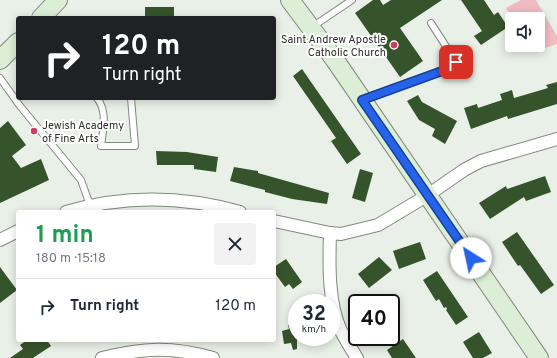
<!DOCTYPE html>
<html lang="en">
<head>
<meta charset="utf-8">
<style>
  body { margin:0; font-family:Overpass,sans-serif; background:#f2f2f3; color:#1f2937; height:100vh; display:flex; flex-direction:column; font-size:15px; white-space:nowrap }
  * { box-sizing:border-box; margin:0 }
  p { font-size:13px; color:#747a83 }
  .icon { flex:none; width:22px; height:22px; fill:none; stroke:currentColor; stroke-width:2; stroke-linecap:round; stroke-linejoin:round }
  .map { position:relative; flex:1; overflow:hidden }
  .sheet { position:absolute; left:16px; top:210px; width:260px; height:132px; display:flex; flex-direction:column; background:#fff; border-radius:4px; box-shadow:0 2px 10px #0003 }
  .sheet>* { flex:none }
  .guide { position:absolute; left:16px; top:16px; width:260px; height:84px; border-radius:4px; box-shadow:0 2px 10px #0003; background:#202124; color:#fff; overflow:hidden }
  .tools { position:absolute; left:505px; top:12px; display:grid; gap:8px }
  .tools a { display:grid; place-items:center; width:40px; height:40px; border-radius:4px; background:#fff; box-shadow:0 2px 10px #0003; font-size:20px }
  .speed { position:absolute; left:288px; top:294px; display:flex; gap:8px; font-size:20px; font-weight:700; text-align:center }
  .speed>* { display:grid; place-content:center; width:52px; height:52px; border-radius:50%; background:#fff; box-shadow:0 2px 10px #0003; line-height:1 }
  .speed small { font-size:10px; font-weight:400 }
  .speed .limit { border:2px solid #111; border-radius:6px; background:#fff; color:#111 }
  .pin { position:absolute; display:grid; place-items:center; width:34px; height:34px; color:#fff; margin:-17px; border-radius:8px; box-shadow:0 2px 6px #0006 }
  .me { position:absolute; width:44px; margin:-22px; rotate:325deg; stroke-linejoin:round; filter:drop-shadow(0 0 3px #0008) }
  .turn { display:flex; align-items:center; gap:14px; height:84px; padding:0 20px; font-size:18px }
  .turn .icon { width:52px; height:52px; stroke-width:2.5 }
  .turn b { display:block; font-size:28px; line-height:34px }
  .round { display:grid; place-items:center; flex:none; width:42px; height:42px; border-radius:4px; background:#f2f2f3 }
  .overview { display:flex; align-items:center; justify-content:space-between; height:68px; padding:0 20px }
  h1 { font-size:24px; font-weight:700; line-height:30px; color:#1e9e55 }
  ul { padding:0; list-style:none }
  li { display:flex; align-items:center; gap:12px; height:56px; padding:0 20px; border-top:1px solid #e0e1e3 }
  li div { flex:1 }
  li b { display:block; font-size:15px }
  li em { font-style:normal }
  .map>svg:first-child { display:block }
</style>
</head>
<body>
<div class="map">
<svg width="557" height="358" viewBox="0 0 557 358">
  <rect width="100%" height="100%" fill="#e9f0e7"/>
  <polygon fill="#f1bbc2" points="521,0 536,0 557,36 557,44 533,52 528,45 538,45 538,19 513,19 506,8"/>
  <g fill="#36542b">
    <polygon points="373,0 380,0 383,5 391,0 442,0 400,28 423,61 400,77 355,13"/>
    <polygon points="461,0 484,0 494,15 498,12 508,27 481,45 474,36 482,31"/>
    <rect x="145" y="7" width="29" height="11"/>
    <polygon points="302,69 361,154 347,164 331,141 336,138 293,76"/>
    <polygon points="557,82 557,104 508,119 507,116 471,129 464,108 477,104 478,108 502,100 500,94 512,90 514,98 548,88 546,85"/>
    <polygon points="418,95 422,102 457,121 445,144 432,136 435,129 419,120 407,101"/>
    <polygon points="8,121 26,145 12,156 21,168 41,159 49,180 0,203 0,128"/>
    <polygon points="156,151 187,152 218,157 216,172 194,169 194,165 157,165"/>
    <polygon points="234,167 258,171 258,173 329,193 327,204 292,199 265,192 265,190 230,181"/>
    <polygon points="360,169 373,173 365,202 352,198"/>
    <polygon points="545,176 551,192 526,201 524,197 490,219 479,203 506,186 507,189"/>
    <polygon points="517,232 554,285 541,294 520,265 518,266 502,242"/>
    <polygon points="420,242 426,259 399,269 393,251"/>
    <polygon points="379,257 392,270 369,288 358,274"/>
    <polygon points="286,259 302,282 293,289 289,284 285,287 274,272 274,267"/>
    <polygon points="0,267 17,290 0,303"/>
    <polygon points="437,271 468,317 456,325 446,310 447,309 446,307 444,308 439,299 436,301 423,280"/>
    <polygon points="297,323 297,349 293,350 291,343 284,344 282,331 289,329 288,325"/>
    <polygon points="479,332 492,353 483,358 473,358 463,342"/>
    <polygon points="403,339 416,358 392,358 387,350"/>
    <polygon points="27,340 47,340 51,346 33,358 10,358 23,349 20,345"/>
  </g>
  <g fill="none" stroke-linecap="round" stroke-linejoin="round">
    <defs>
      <g id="lane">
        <polyline points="312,27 352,0"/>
        <polyline points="0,78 20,106 81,180 90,205"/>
        <path d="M 97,98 C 108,112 103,130 101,146 L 135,146 L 131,98"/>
        <polyline points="363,99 442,71 456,62 431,23"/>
      </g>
      <g id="street">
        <path d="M 66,212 C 124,195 183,196 240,212"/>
        <polyline points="274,221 330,233 341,234 378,225 428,195 464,170 481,161 557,139"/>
        <path d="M 330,233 C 329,264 328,303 341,331 C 346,340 351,349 357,358"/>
        <polyline points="0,240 18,231"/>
        <path d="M 102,358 C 144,348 170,346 213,358"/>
      </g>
      <g id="secondary">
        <polyline points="290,0 335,60 539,358"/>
        <polyline points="41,18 58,0"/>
        <polyline points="0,60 18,42"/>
      </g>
    </defs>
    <use href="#lane" stroke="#838881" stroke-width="8"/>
    <use href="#street" stroke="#838881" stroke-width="14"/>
    <use href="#secondary" stroke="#838881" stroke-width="20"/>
    <use href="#lane" stroke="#fff" stroke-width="6"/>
    <use href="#street" stroke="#fff" stroke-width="12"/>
    <use href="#secondary" stroke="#dceed5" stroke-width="18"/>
  </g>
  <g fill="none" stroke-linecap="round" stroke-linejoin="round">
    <defs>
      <polyline id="route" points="456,62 442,71 362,100 471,258"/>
    </defs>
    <use href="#route" stroke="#184099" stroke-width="10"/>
    <use href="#route" stroke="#2563eb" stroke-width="7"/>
  </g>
  <g fill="#cd3d60" stroke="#fff" stroke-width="1.5">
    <circle cx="394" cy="45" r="4"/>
    <circle cx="34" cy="131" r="4"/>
  </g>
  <g text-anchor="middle" stroke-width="4" stroke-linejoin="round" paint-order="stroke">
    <g font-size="11" fill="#2c2e2b" stroke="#fff" text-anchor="end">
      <text x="386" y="43">Saint Andrew Apostle<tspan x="386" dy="13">Catholic Church</tspan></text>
      <text x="42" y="129" text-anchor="start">Jewish Academy<tspan x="42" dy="13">of Fine Arts</tspan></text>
    </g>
  </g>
</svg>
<div class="tools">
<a><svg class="icon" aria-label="sound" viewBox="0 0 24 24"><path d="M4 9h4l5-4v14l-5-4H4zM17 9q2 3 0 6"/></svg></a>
</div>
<div class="speed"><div>32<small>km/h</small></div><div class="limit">40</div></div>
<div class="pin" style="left:456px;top:62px;background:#d93025"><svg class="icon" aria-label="arrive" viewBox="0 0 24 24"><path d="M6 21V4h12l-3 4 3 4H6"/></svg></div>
<svg class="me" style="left:471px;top:258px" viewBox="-20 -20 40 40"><circle r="19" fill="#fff"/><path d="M0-13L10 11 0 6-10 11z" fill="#2563eb"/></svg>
<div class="guide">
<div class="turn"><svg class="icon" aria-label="right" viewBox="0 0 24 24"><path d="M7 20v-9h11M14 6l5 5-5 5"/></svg><div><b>120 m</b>Turn right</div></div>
</div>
<section class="sheet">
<div class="overview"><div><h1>1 min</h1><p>180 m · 15:18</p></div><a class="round"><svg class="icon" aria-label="close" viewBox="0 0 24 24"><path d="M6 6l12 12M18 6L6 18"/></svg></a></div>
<ul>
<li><svg class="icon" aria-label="right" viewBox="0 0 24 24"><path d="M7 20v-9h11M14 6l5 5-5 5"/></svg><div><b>Turn right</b></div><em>120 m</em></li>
</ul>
</section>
</div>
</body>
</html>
